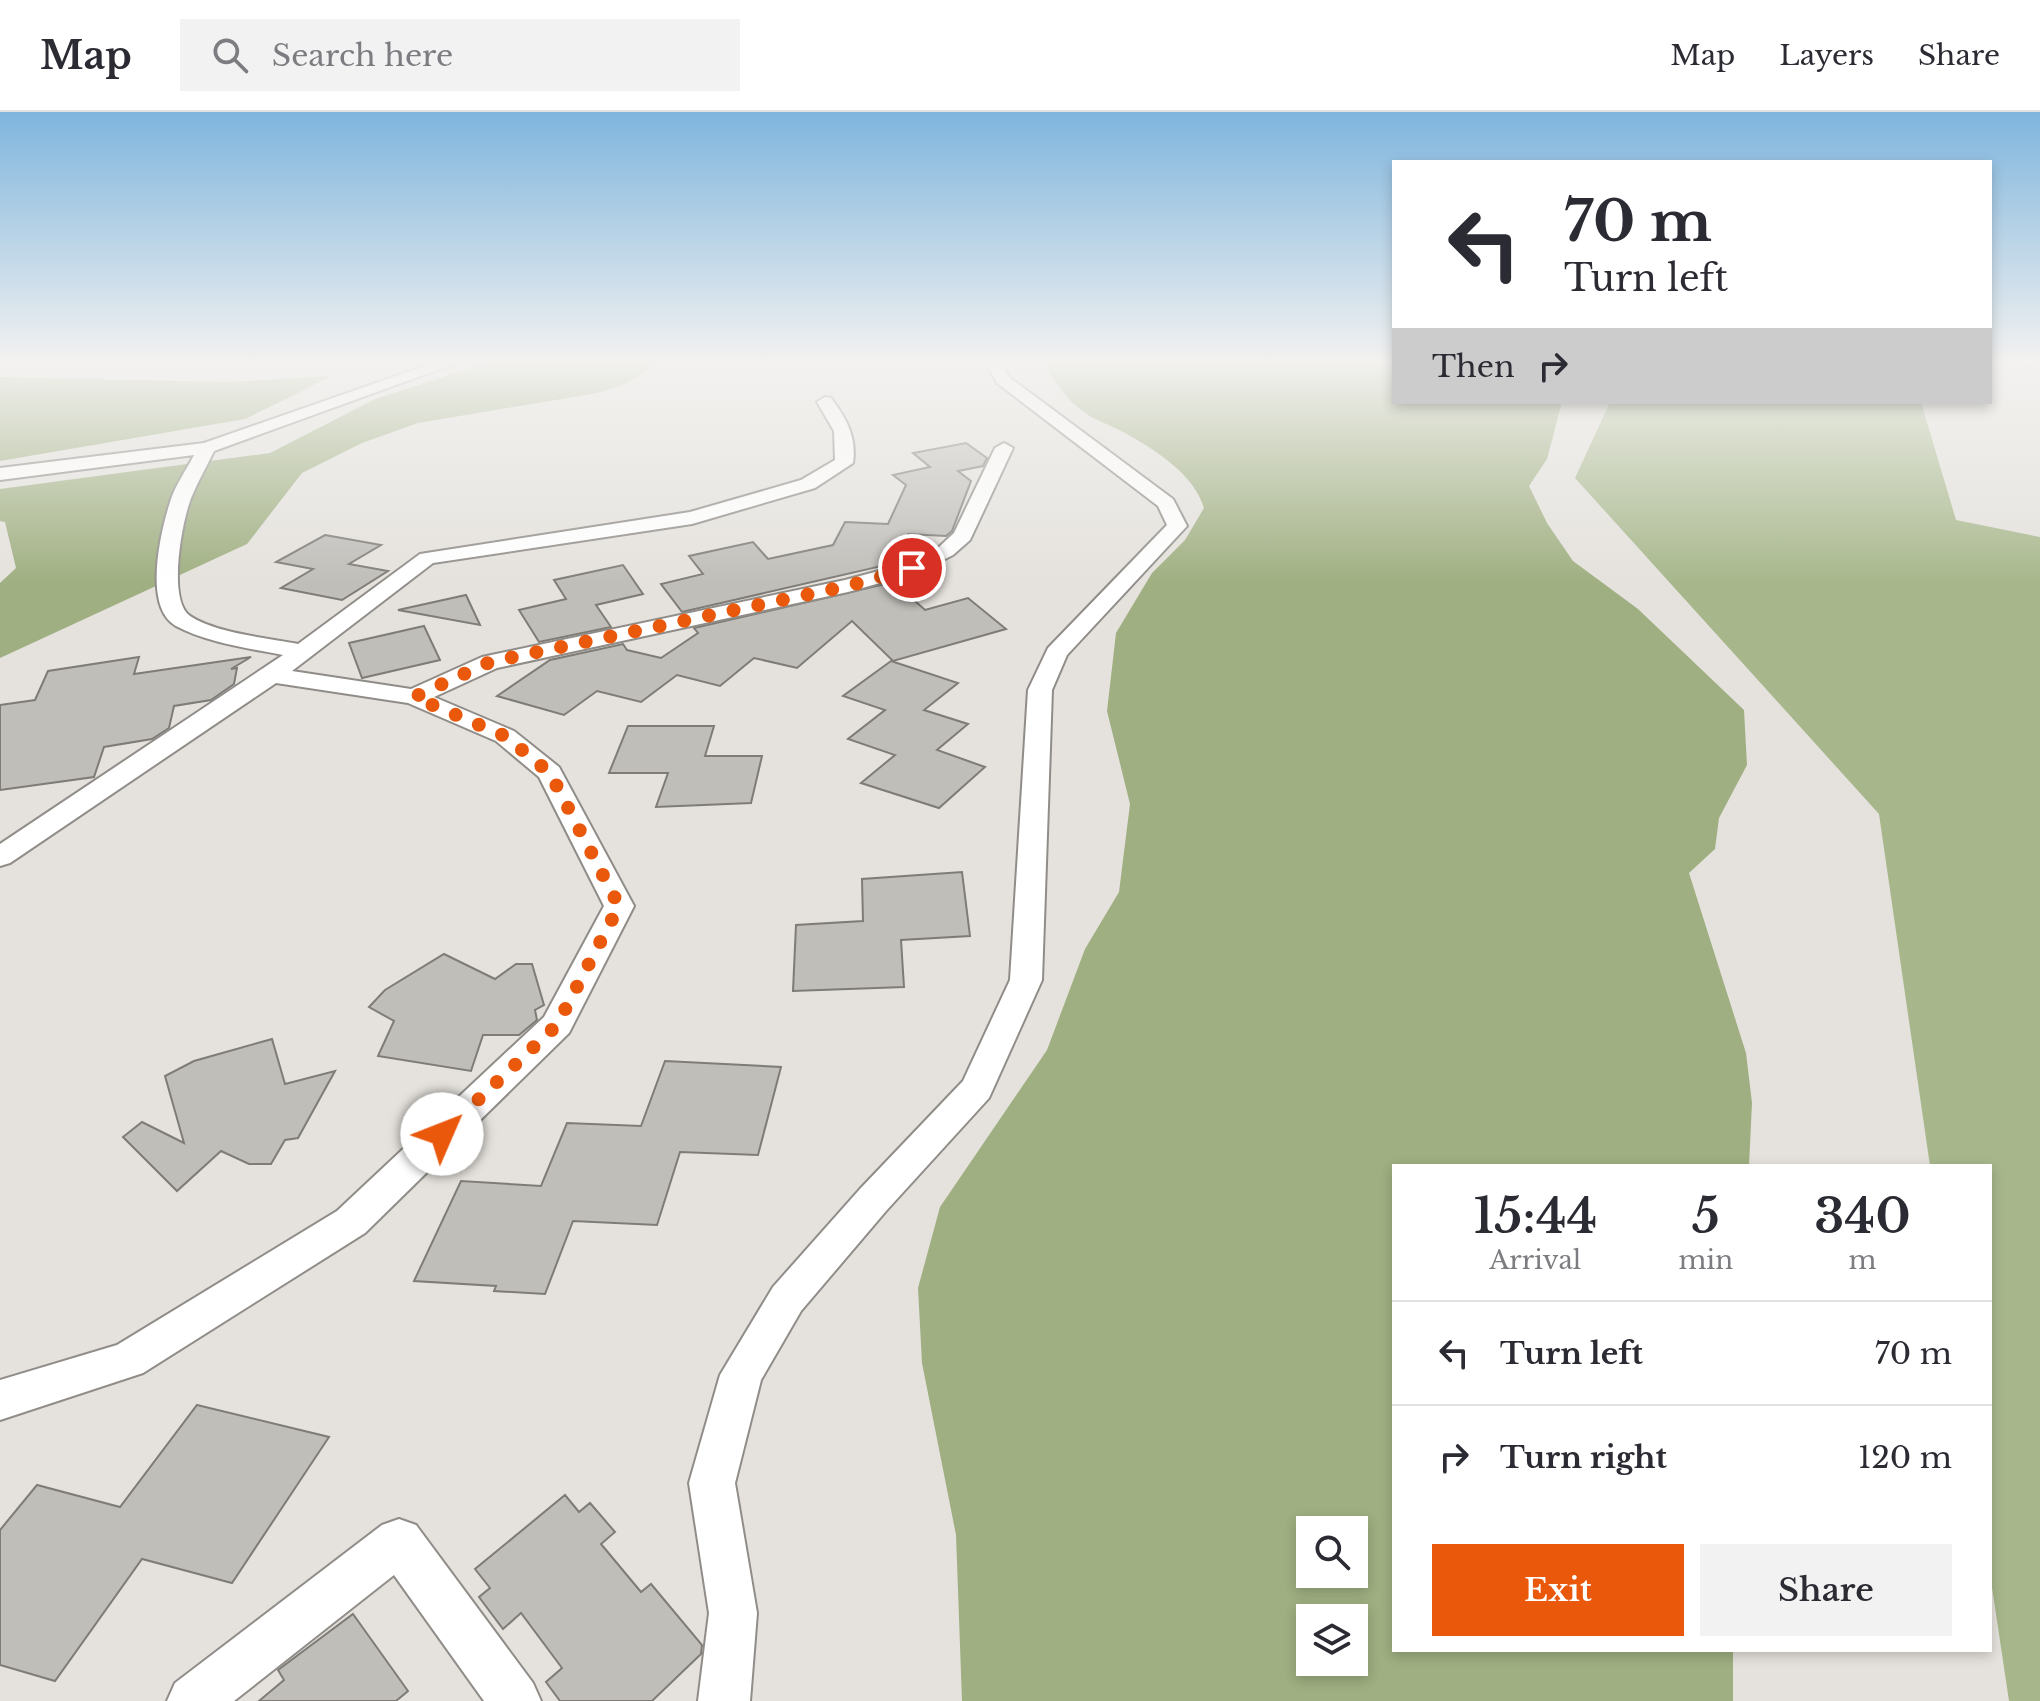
<!DOCTYPE html>
<html lang="en">
<head>
<meta charset="utf-8">
<style>
  body { margin:0; font-family:"Libre Baskerville",serif; background:#f2f2f3; color:#2b2b33; height:100vh; display:flex; flex-direction:column; font-size:30px; white-space:nowrap }
  * { box-sizing:border-box; margin:0 }
  p { font-size:26px; color:#7c7c81 }
  .icon { flex:none; width:44px; height:44px; fill:none; stroke:currentColor; stroke-width:2; stroke-linecap:round; stroke-linejoin:round }
  .map { position:relative; flex:1; overflow:hidden }
  .drawer { position:absolute; left:1392px; top:1052px; width:600px; height:488px; display:flex; flex-direction:column; background:#fff; border-radius:0px; box-shadow:0 4px 12px #0003 }
  .drawer>* { flex:none }
  .guide { position:absolute; left:1392px; top:48px; width:600px; height:244px; border-radius:0px; box-shadow:0 4px 12px #0003; background:#fff; color:#2b2b33; overflow:hidden }
  .tools { position:absolute; left:1296px; top:1404px; display:grid; gap:16px }
  .tools a { display:grid; place-items:center; width:72px; height:72px; border-radius:0px; background:#fff; box-shadow:0 4px 12px #0003; font-size:40px }
  .pin { position:absolute; display:grid; place-items:center; width:68px; height:68px; color:#fff; margin:-34px; border:4px solid #fff; border-radius:50%; box-shadow:0 2px 8px #0007 }
  .me { position:absolute; width:88px; margin:-44px; rotate:46deg; stroke-linejoin:round; filter:drop-shadow(0 0 6px #0008) }
  .turn { display:flex; align-items:center; gap:28px; height:168px; padding:0 40px; font-size:36px }
  .turn .icon { width:104px; height:104px; stroke-width:2.5 }
  .turn b { display:block; font-size:56px; line-height:68px }
  .then { display:flex; align-items:center; height:76px; padding:0 40px; background:#0003; gap:16px; font-size:30px }
  .eta { display:flex; justify-content:space-evenly; align-items:center; height:136px; text-align:center }
  .eta b { font-size:48px; font-weight:600; line-height:56px }
  .action { display:flex; gap:16px; margin-top:auto; padding:16px 40px }
  .action a { flex:1; height:92px; border-radius:0px; background:#ea580c; color:#fff; font-size:32px; font-weight:600; line-height:92px; text-align:center }
  .action a+a { background:#f2f2f3; color:#2b2b33 }
  ul { padding:0; list-style:none }
  li { display:flex; align-items:center; gap:24px; height:104px; padding:0 40px; border-top:2px solid #e1e1e2 }
  li div { flex:1 }
  li b { display:block; font-size:30px }
  li em { font-style:normal }
  header { display:flex; align-items:center; gap:48px; box-sizing:border-box; height:112px; padding:0 40px; background:#fff; border-bottom:2px solid #e1e1e2 }
  header strong { font-size:38px }
  nav { display:flex; gap:44px; margin-inline-start:auto; font-size:28px }
  .search { width:560px; height:72px; background:#f2f2f3; display:flex; align-items:center; gap:20px; box-sizing:border-box; padding:0 28px; border-radius:0px; color:#7c7c81; font-size:30px }
  .map>svg:first-child { display:block }
</style>
</head>
<body>
<header>
<strong>Map</strong>
<div class="search"><svg class="icon" aria-label="search" viewBox="0 0 24 24"><circle cx="10" cy="10" r="6"/><path d="M15 15l6 6"/></svg>Search here</div>
<nav><a>Map</a><a>Layers</a><a>Share</a></nav>
</header>
<div class="map">
<svg width="2040" height="1589" viewBox="0 0 2040 1589">
  <rect width="100%" height="100%" fill="#e5e2dd"/>
  <polygon fill="#a7b78b" points="1610,290 1921,290 1956,408 2040,425 2040,1589 2009,1589 1990,1462 1990,1054 1930,1054 1879,702 1575,366"/>
  <g fill="#9faf81" fill-rule="evenodd">
    <polygon points="492,249 662,249 623,273 597,281 418,311 362,331 302,361 247,432 0,546 0,471 16,456 5,410 0,409 0,377 270,341 375,287"/>
    <path d="M 1043,249 L 1394,249 L 1394,290 L 1562,290 L 1547,347 L 1529,374 L 1547,411 L 1573,449 L 1638,497 L 1744,598 L 1747,653 L 1719,706 L 1715,737 L 1689,761 L 1746,941 L 1752,991 L 1749,1054 L 1394,1054 L 1394,1538 L 1733,1538 L 1733,1589 L 962,1589 L 956,1423 L 922,1251 L 918,1176 L 940,1095 L 1047,938 L 1085,837 L 1119,780 L 1130,692 L 1107,599 L 1116,521 L 1152,461 L 1185,428 L 1204,396 C 1194,362 1155,338 1125,321 C 1111,313 1093,308 1081,298 C 1064,285 1053,267 1043,249 ZM 1310,1418 L 1354,1418 L 1354,1462 L 1310,1462 ZM 1310,1506 L 1354,1506 L 1354,1550 L 1310,1550 Z"/>
    <polygon points="332,264 245,307 0,349 0,265 230,270"/>
  </g>
  <g fill="#c0beb9" stroke="#7f7c78" stroke-width="2">
    <polygon points="966,331 987,346 983,354 958,359 971,369 952,419 946,424 908,422 895,451 682,500 661,472 703,462 689,444 753,430 768,447 833,433 845,410 888,412 906,373 893,363 930,355 913,341"/>
    <polygon points="325,423 381,433 349,452 388,459 342,488 281,476 313,457 276,450"/>
    <polygon points="623,453 643,482 596,493 611,515 539,530 519,498 566,487 554,468"/>
    <polygon points="894,470 925,498 968,486 1006,517 893,549 852,509 797,556 754,546 720,574 677,563 641,590 597,579 564,603 497,584 550,548 623,532 627,538 661,546 698,521 694,516"/>
    <polygon points="466,483 480,513 398,498"/>
    <polygon points="424,514 440,548 362,566 349,531"/>
    <polygon points="139,545 134,562 251,545 231,557 237,556 234,572 211,588 174,594 169,616 152,627 104,635 94,665 0,678 0,593 35,588 48,559"/>
    <polygon points="891,549 958,571 924,598 968,612 937,638 985,655 939,696 861,671 895,643 848,627 885,598 843,584"/>
    <polygon points="628,614 714,614 705,644 762,644 751,691 656,695 668,661 609,661"/>
    <polygon points="962,760 970,824 901,828 904,875 793,879 796,813 863,809 862,767"/>
    <polygon points="444,842 495,867 516,852 532,852 544,893 535,898 537,908 519,923 483,923 471,959 378,944 394,909 369,895 385,878"/>
    <polygon points="272,927 285,972 335,959 298,1026 285,1028 271,1052 249,1052 221,1039 177,1079 123,1025 142,1010 184,1031 165,964 194,949"/>
    <polygon points="665,949 781,955 758,1043 680,1040 657,1113 573,1109 545,1182 494,1179 496,1174 414,1169 461,1069 541,1074 567,1011 641,1014"/>
    <polygon points="197,1293 329,1325 232,1471 142,1447 55,1569 0,1553 0,1418 37,1373 120,1395"/>
    <polygon points="565,1383 579,1400 590,1391 615,1420 601,1432 641,1480 651,1472 702,1533 701,1542 652,1589 560,1589 546,1570 562,1556 521,1501 503,1517 479,1485 490,1476 475,1457"/>
    <polygon points="353,1502 408,1579 396,1589 259,1589 284,1568 278,1558"/>
  </g>
  <g fill="none" stroke-linecap="round" stroke-linejoin="round">
    <defs>
      <g id="minor">
        <path d="M 439,249 L 462,249 L 214,339 C 207,354 198,369 192,384 C 182,407 167,488 190,504 C 215,521 267,526 298,532 L 420,442 L 690,400 L 801,368 L 835,348 L 834,319 L 817,290 L 825,285 L 831,286 C 846,306 857,325 853,351 L 815,376 L 692,412 L 433,451 L 292,559 L 411,577 L 482,545 L 845,468 L 905,452 L 939,435 L 954,421 L 995,336 L 1004,331 L 1013,336 L 970,428 L 953,443 L 919,460 L 848,480 L 497,556 L 434,585 L 514,619 L 559,655 L 634,794 L 569,921 L 365,1121 L 143,1261 L 0,1308 L 0,1268 L 117,1233 L 337,1099 L 544,905 L 604,794 L 539,665 L 496,629 L 408,591 L 276,571 L 10,751 L 0,754 L 0,732 L 283,543 C 248,536 208,531 176,514 C 142,495 161,417 171,387 C 176,372 187,357 194,343 L 0,368 L 0,356 L 204,331 Z"/>
        <polygon points="985,249 1000,249 1009,265 1173,387 1187,414 1067,543 1052,578 1042,868 989,986 886,1099 801,1199 761,1268 735,1371 757,1501 750,1589 698,1589 709,1501 689,1371 720,1263 773,1175 860,1077 963,969 1010,868 1028,578 1048,536 1167,413 1158,394 997,271"/>
        <polygon points="2023,249 2040,249 2040,256 2025,252"/>
        <polygon points="399,1407 416,1413 533,1571 541,1589 484,1589 394,1463 234,1589 167,1589 175,1571 382,1413"/>
      </g>
    </defs>
    <use href="#minor" stroke="#908d89" stroke-width="4"/>
    <use href="#minor" fill="#fff" fill-rule="evenodd"/>
  </g>
  <linearGradient id="sky" x2="0" y2="1"><stop stop-color="#7fb5de"/><stop offset="0.53" stop-color="#f3f2f0"/><stop offset="1" stop-color="#f3f2f0" stop-opacity="0"/></linearGradient>
  <rect width="2040" height="472" fill="url(#sky)"/>
  <g fill="none" stroke-linecap="round" stroke-linejoin="round">
    <polyline stroke="#ea580c" stroke-width="14" stroke-dasharray="0 25.2" points="442,1022 557,913 619,794 550,661 505,624 414,585 490,550 848,474 912,456"/>
  </g>
</svg>
<div class="tools">
<a><svg class="icon" aria-label="search" viewBox="0 0 24 24"><circle cx="10" cy="10" r="6"/><path d="M15 15l6 6"/></svg></a>
<a><svg class="icon" aria-label="layers" viewBox="0 0 24 24"><path d="M12 4l9 5-9 5-9-5zM3 14l9 5 9-5"/></svg></a>
</div>
<div class="pin" style="left:912px;top:456px;background:#d93025"><svg class="icon" aria-label="arrive" viewBox="0 0 24 24"><path d="M6 21V4h12l-3 4 3 4H6"/></svg></div>
<svg class="me" style="left:442px;top:1022px" viewBox="-20 -20 40 40"><circle r="19" fill="#fff"/><path d="M0-13L10 11 0 6-10 11z" fill="#ea580c"/></svg>
<div class="guide">
<div class="turn"><svg class="icon" aria-label="left" viewBox="0 0 24 24"><path d="M17 20v-9H6M10 6l-5 5 5 5"/></svg><div><b>70 m</b>Turn left</div></div>
<div class="then">Then<svg class="icon" aria-label="right" viewBox="0 0 24 24"><path d="M7 20v-9h11M14 6l5 5-5 5"/></svg></div>
</div>
<section class="drawer">
<div class="eta">
<div><b>15:44</b><p>Arrival</p></div>
<div><b>5</b><p>min</p></div>
<div><b>340</b><p>m</p></div>
</div>
<ul>
<li><svg class="icon" aria-label="left" viewBox="0 0 24 24"><path d="M17 20v-9H6M10 6l-5 5 5 5"/></svg><div><b>Turn left</b></div><em>70 m</em></li>
<li><svg class="icon" aria-label="right" viewBox="0 0 24 24"><path d="M7 20v-9h11M14 6l5 5-5 5"/></svg><div><b>Turn right</b></div><em>120 m</em></li>
</ul>
<div class="action"><a>Exit</a><a>Share</a></div>
</section>
</div>
</body>
</html>
